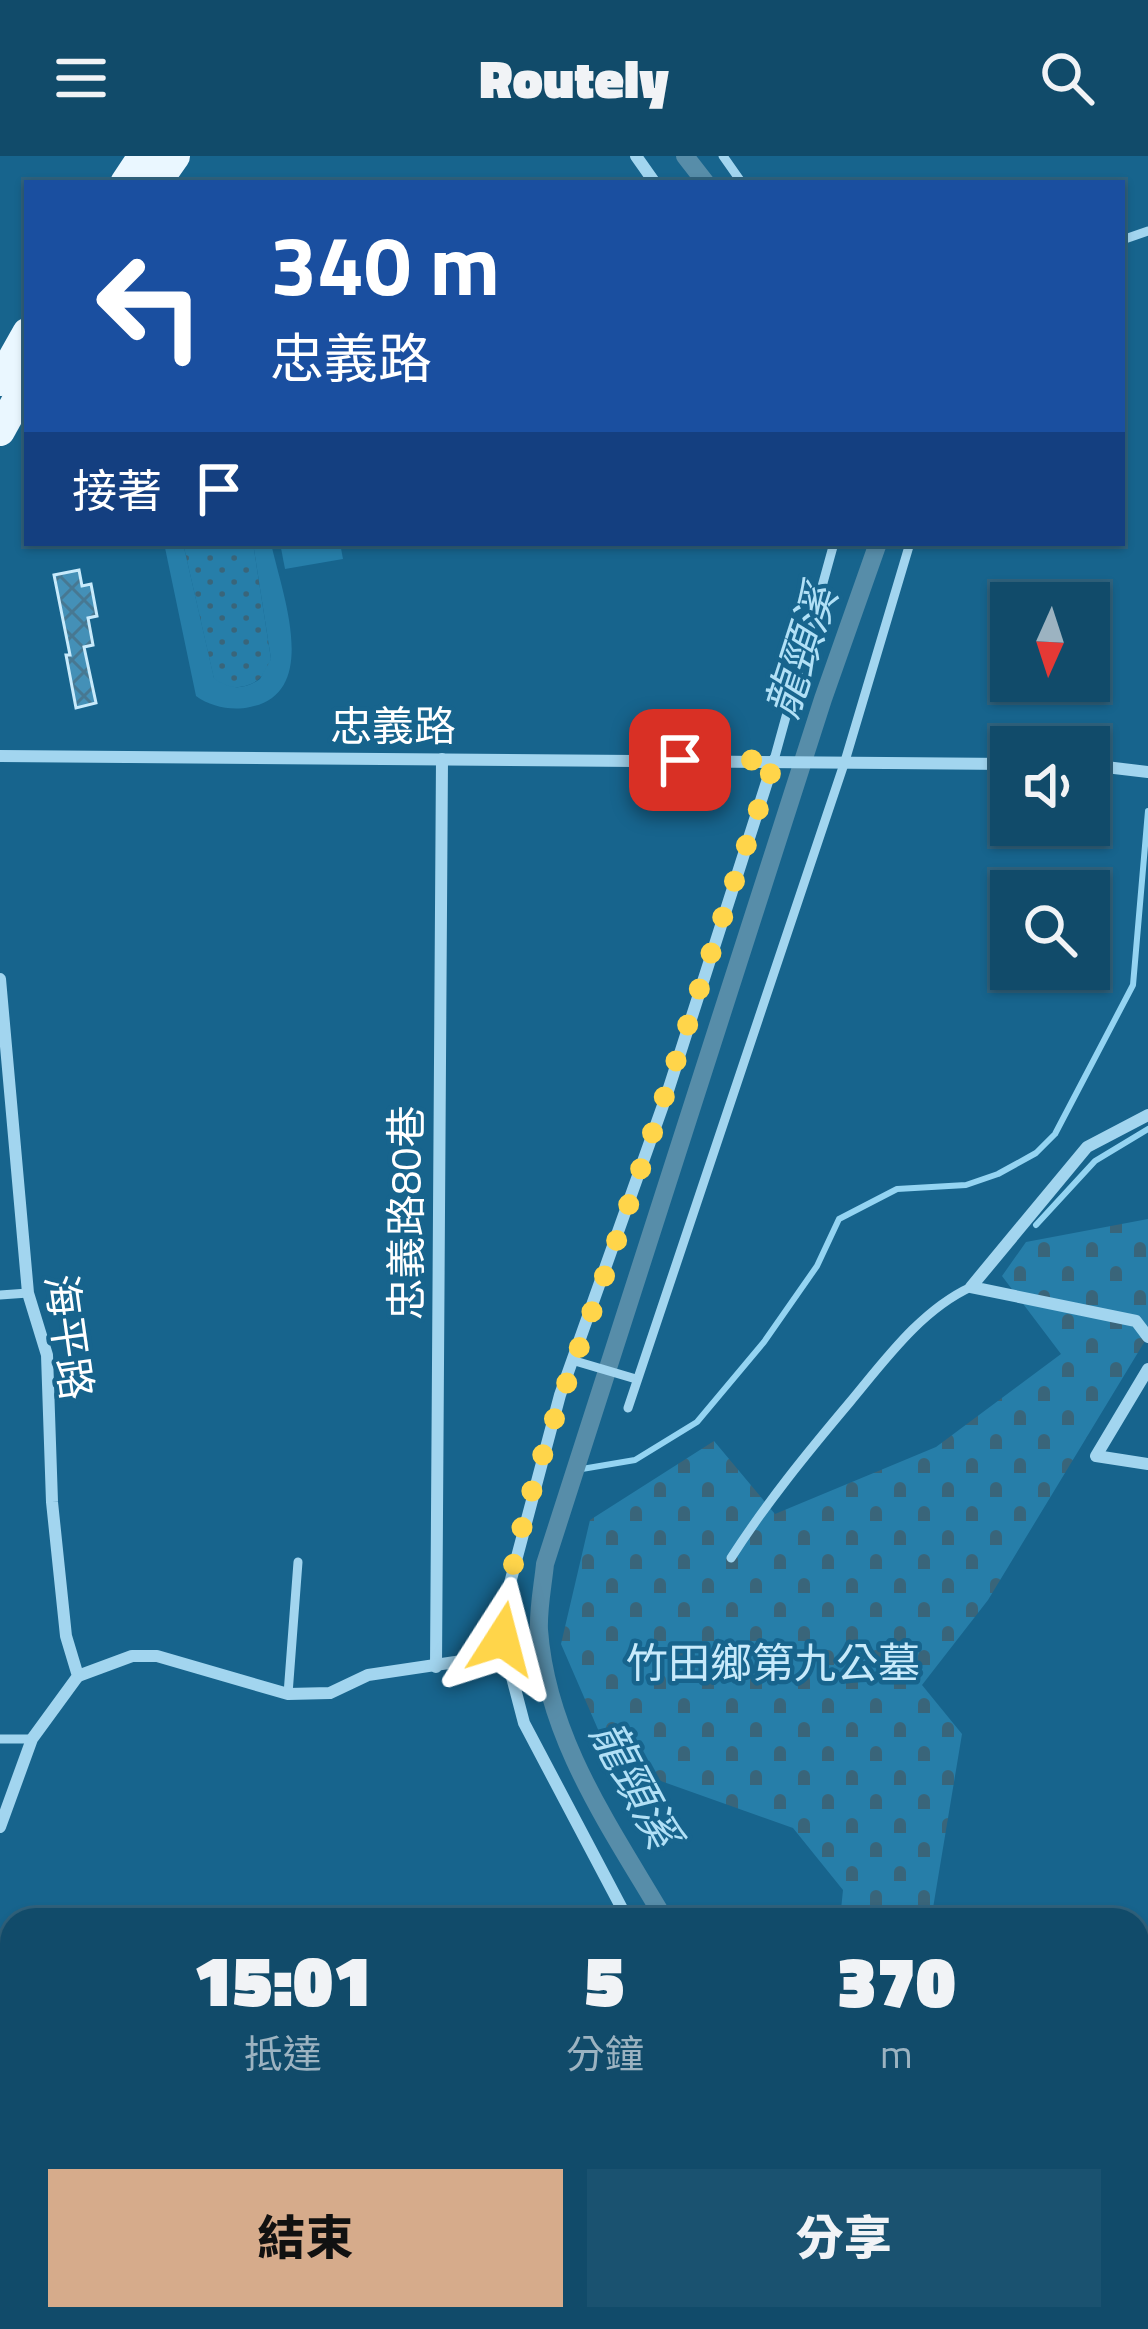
<!DOCTYPE html>
<html lang="zh-TW">
<head>
<meta charset="utf-8">
<style>
  body { margin:0; font-family:"Titillium Web","Noto Sans TC",sans-serif; background:#1a5270; color:#f1f3f6; height:100vh; display:flex; flex-direction:column; font-size:45px; white-space:nowrap }
  * { box-sizing:border-box; margin:0 }
  p { font-size:39px; color:#9cb3c1 }
  .icon { flex:none; width:66px; height:66px; fill:none; stroke:currentColor; stroke-width:2; stroke-linecap:round; stroke-linejoin:round }
  .map { position:relative; flex:1; overflow:hidden }
  .details { position:absolute; left:0px; top:1752px; width:1149px; height:423px; display:flex; flex-direction:column; background:#114b6a; border-radius:36px 36px 0 0; box-shadow:0 3px 9px #0004,0 0 0 3px #30637e }
  .details>* { flex:none }
  .banner { position:absolute; left:24px; top:24px; width:1101px; height:366px; border-radius:0px; box-shadow:0 3px 9px #0004,0 0 0 3px #30637e; background:#1a4fa0; color:#fff; overflow:hidden }
  .needle { width:78px; rotate:183deg }
  .controls { position:absolute; left:990px; top:426px; display:grid; gap:24px }
  .controls a { display:grid; place-items:center; width:120px; height:120px; border-radius:0px; background:#114b6a; box-shadow:0 3px 9px #0004,0 0 0 3px #30637e; font-size:60px }
  .pin { position:absolute; display:grid; place-items:center; width:102px; height:102px; color:#fff; margin:-51px; border-radius:24px; box-shadow:0 6px 18px #0006 }
  .me { position:absolute; width:132px; margin:-66px; rotate:9deg; stroke-linejoin:round; filter:drop-shadow(0 0 9px #0008) }
  .turn { display:flex; align-items:center; gap:42px; height:252px; padding:0 48px; font-size:54px }
  .turn .icon { width:156px; height:156px; stroke-width:2.5 }
  .turn b { display:block; font-size:84px; line-height:102px }
  .then { display:flex; align-items:center; height:114px; padding:0 48px; background:#0003; gap:24px; font-size:45px }
  .eta { display:flex; justify-content:space-evenly; align-items:center; height:204px; text-align:center }
  .eta b { font-size:72px; font-weight:800; line-height:84px }
  .button { display:flex; gap:24px; margin-top:auto; padding:24px 48px }
  .button a { flex:1; height:138px; border-radius:0px; background:#d6ab8b; color:#111; font-size:48px; font-weight:800; line-height:138px; text-align:center }
  .button a+a { background:#1a5270; color:#f1f3f6 }
  header { display:flex; justify-content:space-between; align-items:center; height:156px; padding:0 48px; background:#114b6a; font-size:54px; font-weight:800 }
  .map>svg:first-child { display:block }
</style>
</head>
<body>
<header><svg class="icon" aria-label="menu" viewBox="0 0 24 24"><path d="M4 6h16M4 12h16M4 18h16"/></svg>Routely<svg class="icon" aria-label="search" viewBox="0 0 24 24"><circle cx="10" cy="10" r="6"/><path d="M15 15l6 6"/></svg></header>
<div class="map">
<svg width="1148" height="2173" viewBox="0 0 1148 2173">
  <defs>
    <pattern id="grass-dots" width="8" height="8" patternUnits="userSpaceOnUse" patternTransform="scale(3)"><rect width="8" height="8" fill="#267ea9"/><path d="M2 2h.1M6 6h.1" fill="none" stroke="#39657a" stroke-width="1.8" stroke-linecap="round"/></pattern>
    <pattern id="cemetery-stones" width="16" height="16" patternUnits="userSpaceOnUse" patternTransform="scale(3)"><rect width="16" height="16" fill="#267ea9"/><path d="M2 7V4a2 2 0 0 1 4 0v3zM10 15v-3a2 2 0 0 1 4 0v3z" fill="#39657a"/></pattern>
    <pattern id="building-cross-hatch" width="8" height="8" patternUnits="userSpaceOnUse" patternTransform="scale(3)"><rect width="8" height="8" fill="#4490b7"/><path d="M0 0l8 8M0 8l8-8" fill="none" stroke="#477892"/></pattern>
  </defs>
  <rect width="100%" height="100%" fill="#17648d"/>
  <path fill="url(#grass-dots)" d="M 183,387 L 253,387 L 271,503 C 264,526 248,533 225,531 L 214,523 Z"/>
  <polygon fill="url(#cemetery-stones)" points="1148,1063 1148,1180 988,1444 922,1529 962,1578 931,1764 840,1764 843,1734 793,1672 613,1608 561,1488 590,1364 714,1285 775,1358 936,1291 1061,1198 1002,1120 1026,1086"/>
  <g fill="#267ea9">
    <path d="M 164,387 L 183,387 L 214,522 C 229,534 244,534 260,523 L 271,503 L 253,387 L 271,387 C 281,435 322,537 250,551 C 232,555 211,551 196,540 Z"/>
    <polygon points="280,387 340,387 343,403 285,413"/>
  </g>
  <g fill="none" stroke-linecap="round" stroke-linejoin="round">
    <g stroke="#94d4f2" stroke-width="6">
      <polyline points="1036,1069 1095,1005 1148,973"/>
      <polyline points="576,1314 635,1304 697,1266 764,1186 817,1110 839,1063 897,1033 966,1029 998,1018 1036,997 1055,978 1133,829 1148,655"/>
    </g>
    <g stroke="#578da9" stroke-width="18">
      <polyline points="685,0 706,27"/>
      <path d="M 665,1764 C 611,1672 547,1583 539,1474 C 538,1452 543,1429 545,1408 L 823,543 L 878,387"/>
      <polyline points="896,2163 902,2173"/>
    </g>
  </g>
  <polygon fill="url(#building-cross-hatch)" stroke="#c8eafb" stroke-width="3" points="79,414 82,430 91,428 97,460 88,462 93,489 84,491 96,547 76,552 66,499 70,499 54,419"/>
  <g fill="none" stroke-linecap="round" stroke-linejoin="round">
    <polyline stroke="#a2d5ef" stroke-width="3" stroke-dasharray="6 9" stroke-linecap="butt" points="1137,2020 1148,2021"/>
    <g stroke="#a2d5ef" stroke-width="9">
      <polyline points="723,0 742,27"/>
      <polyline points="1122,84 1148,75"/>
      <polyline points="774,604 834,387"/>
      <polyline points="0,1139 28,1137"/>
      <polyline points="575,1205 636,1223"/>
      <polyline points="628,1252 845,605 910,387"/>
      <path d="M 731,1402 C 767,1346 807,1297 850,1246 C 885,1204 921,1154 971,1131"/>
      <polyline points="288,1538 298,1406"/>
      <polyline points="0,1583 32,1583"/>
    </g>
    <g stroke="#a2d5ef" stroke-width="12">
      <polyline points="636,0 655,27"/>
      <polyline points="0,600 1011,608"/>
      <polyline points="1089,609 1148,616"/>
      <polyline points="0,823 28,1137 47,1199 52,1346 66,1480 78,1520 32,1583 0,1671"/>
      <polyline points="1148,959 1087,991 971,1131 1136,1165 1148,1181"/>
      <polyline points="1148,1213 1096,1300 1148,1308"/>
      <polyline points="436,1511 442,603"/>
      <polyline points="78,1520 132,1500 157,1500 288,1538 330,1537 368,1519 462,1505 502,1483"/>
      <polyline points="628,1764 524,1567 502,1483 505,1446 560,1239 667,938 774,604"/>
      <polyline points="0,1940 12,1943"/>
      <polyline points="850,2163 856,2173"/>
      <polyline points="939,2163 944,2173"/>
    </g>
    <g stroke="#eaf7ff" stroke-width="30">
      <polyline points="125,27 143,0"/>
      <polyline points="156,27 175,0"/>
      <polyline points="0,225 27,177"/>
      <polyline points="0,275 27,226"/>
    </g>
  </g>
  <g fill="none" stroke-linecap="round" stroke-linejoin="round">
    <path stroke="#ffd54a" stroke-width="21" stroke-dasharray="0 37.8" d="M 502,1483 C 514,1355 571,1220 612,1098 C 668,934 719,768 775,604 L 680,604"/>
  </g>
  <g text-anchor="middle" stroke-width="9" stroke-linejoin="round" paint-order="stroke">
    <g font-size="42" fill="#fff" stroke="#17648d">
      <text x="393" y="585">忠義路</text>
      <text transform="translate(406 1057) rotate(-90)" y="15">忠義路80巷</text>
      <text transform="translate(69 1181) rotate(82)" y="15">海平路</text>
    </g>
    <g font-size="42" fill="#c8eafb" stroke="#17648d">
      <text x="773" y="1522">竹田鄉第九公墓</text>
    </g>
    <g font-size="45" font-style="italic" fill="#b1e0f6" stroke="#17648d">
      <text transform="translate(801 496) rotate(-72)" y="16">龍頸溪</text>
      <text transform="translate(635 1628) rotate(62)" y="16">龍頸溪</text>
    </g>
  </g>
</svg>
<div class="controls">
<a><svg class="needle" viewBox="-14 -14 28 28"><path d="M0-13l5 13h-10z" fill="#e53935"/><path d="M0 13l5-13h-10z" fill="#9cb3c1"/></svg></a>
<a><svg class="icon" aria-label="sound" viewBox="0 0 24 24"><path d="M4 9h4l5-4v14l-5-4H4zM17 9q2 3 0 6"/></svg></a>
<a><svg class="icon" aria-label="search" viewBox="0 0 24 24"><circle cx="10" cy="10" r="6"/><path d="M15 15l6 6"/></svg></a>
</div>
<div class="pin" style="left:680px;top:604px;background:#d93025"><svg class="icon" aria-label="arrive" viewBox="0 0 24 24"><path d="M6 21V4h12l-3 4 3 4H6"/></svg></div>
<svg class="me" style="left:502px;top:1483px" viewBox="-20 -20 40 40"><path d="M0-17L14 15 0 8-14 15z" fill="#ffd54a" stroke="#fff" stroke-width="4"/></svg>
<div class="banner">
<div class="turn"><svg class="icon" aria-label="left" viewBox="0 0 24 24"><path d="M17 20v-9H6M10 6l-5 5 5 5"/></svg><div><b>340 m</b>忠義路</div></div>
<div class="then">接著<svg class="icon" aria-label="arrive" viewBox="0 0 24 24"><path d="M6 21V4h12l-3 4 3 4H6"/></svg></div>
</div>
<section class="details">
<div class="eta">
<div><b>15:01</b><p>抵達</p></div>
<div><b>5</b><p>分鐘</p></div>
<div><b>370</b><p>m</p></div>
</div>
<div class="button"><a>結束</a><a>分享</a></div>
</section>
</div>
</body>
</html>
